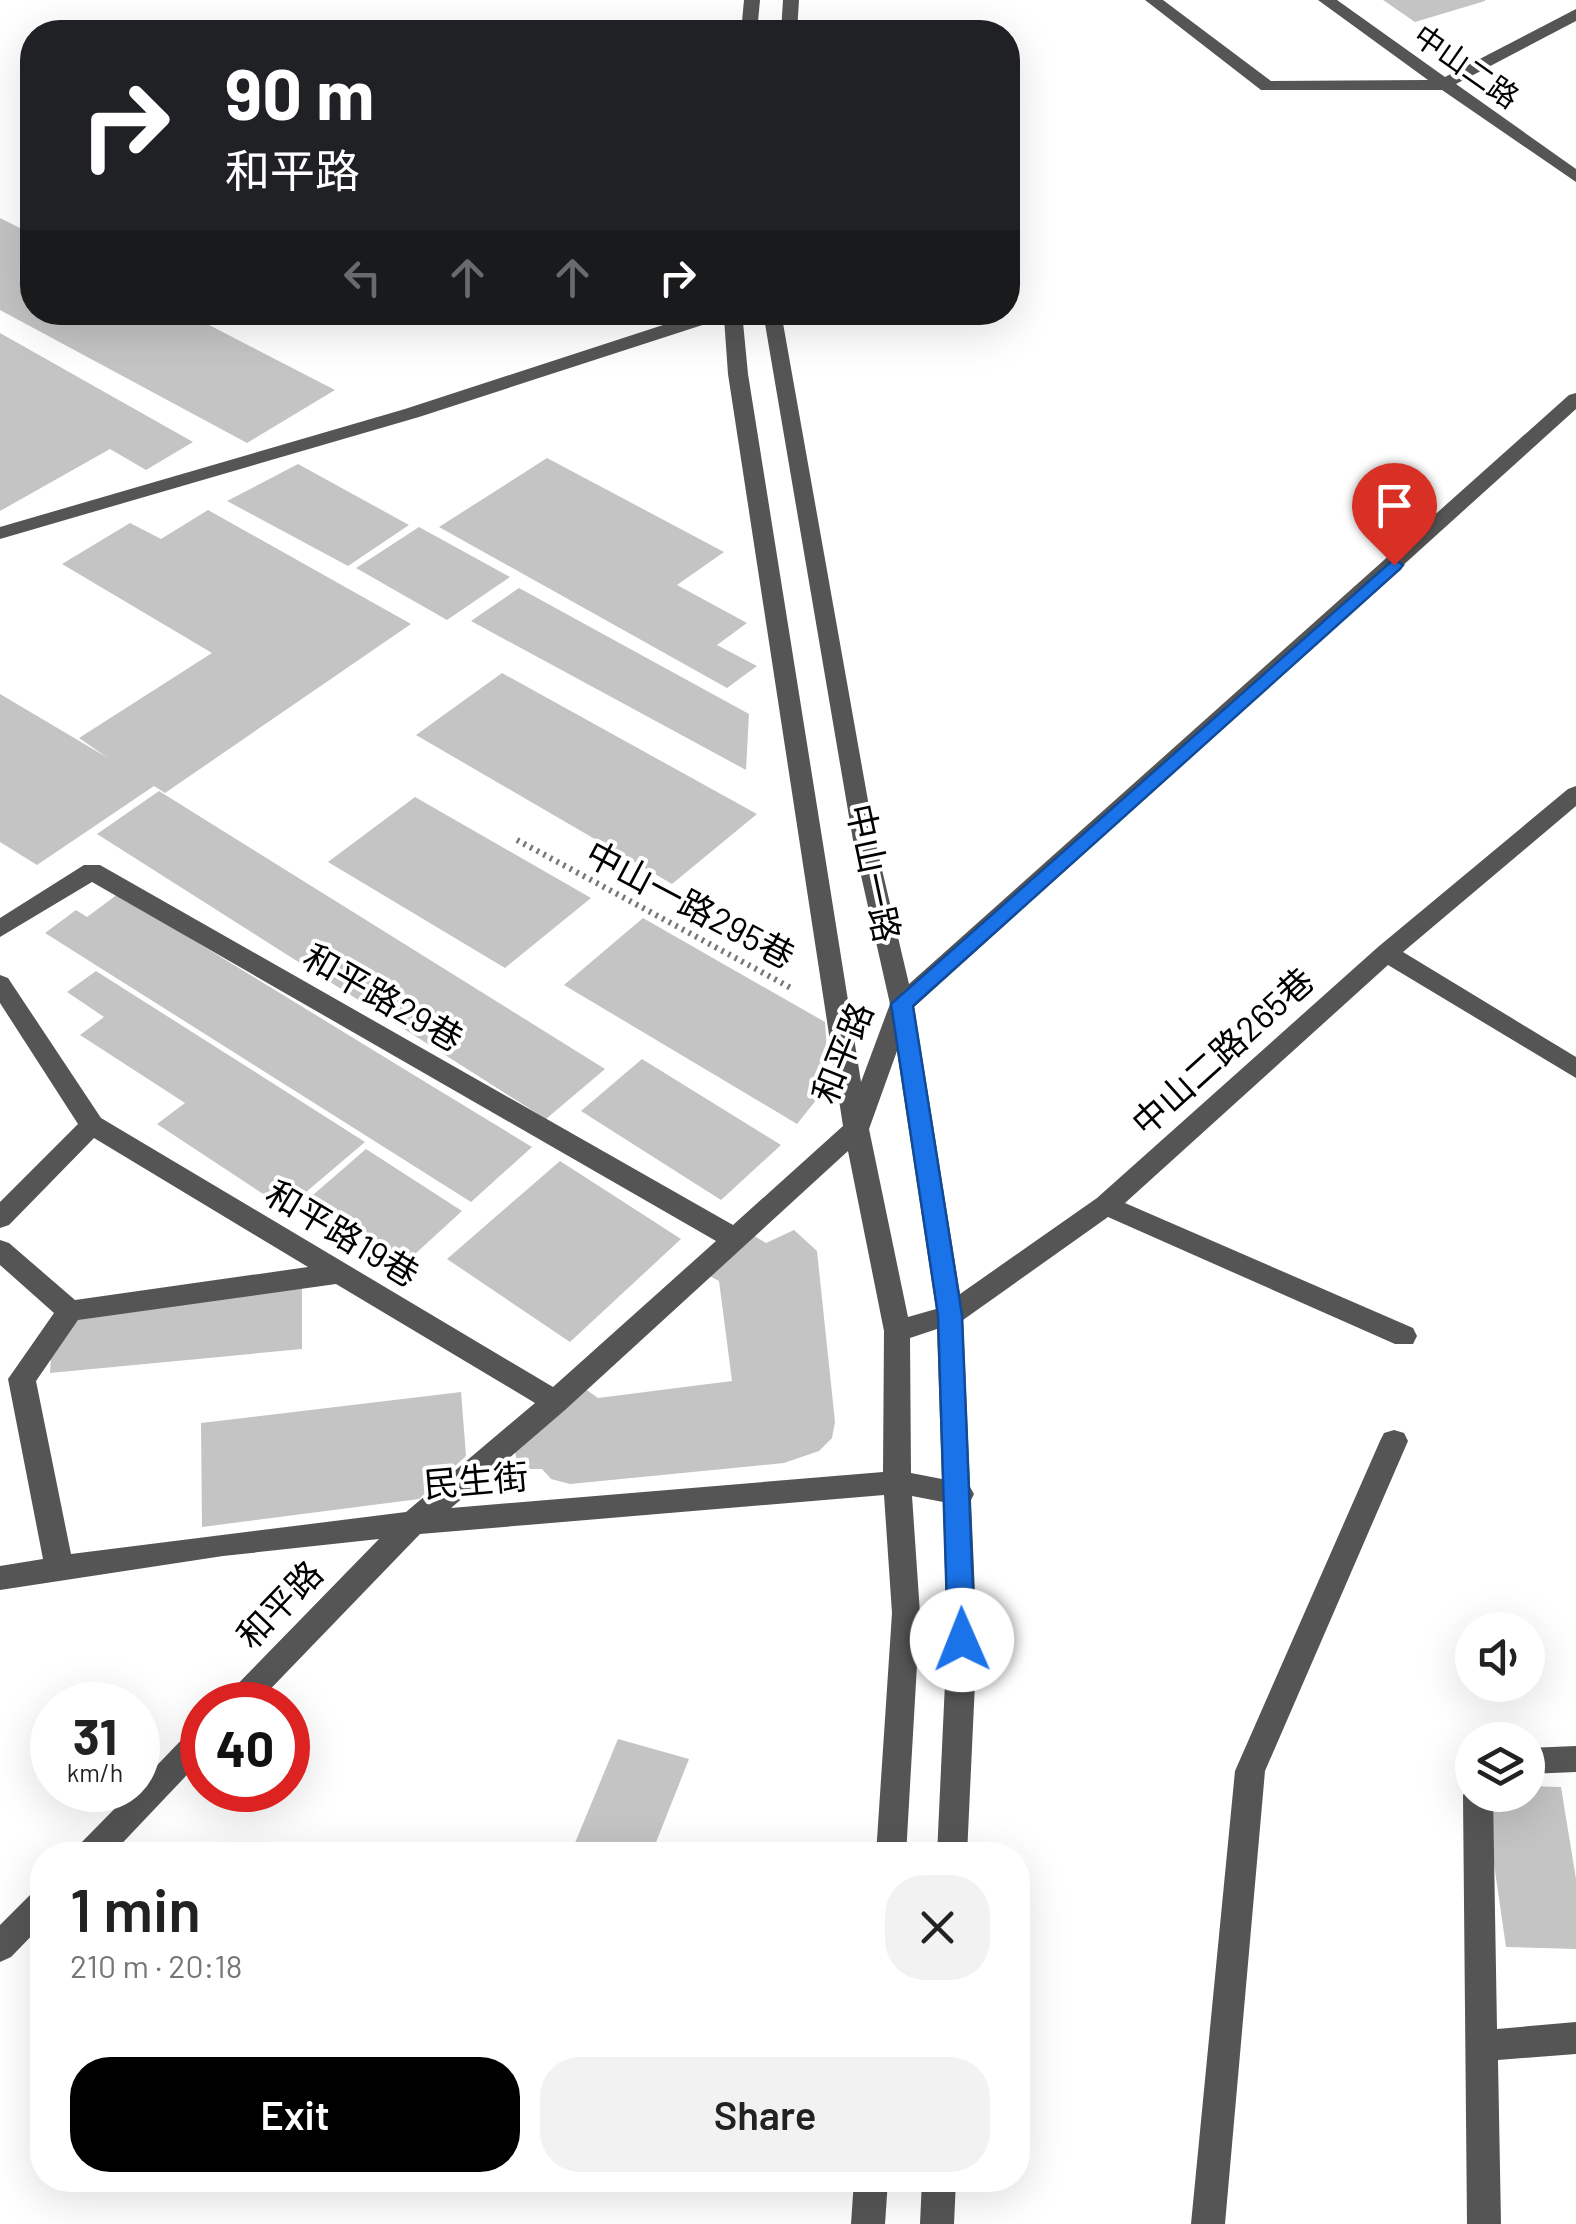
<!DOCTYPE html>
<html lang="en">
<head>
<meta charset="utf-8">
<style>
  body { margin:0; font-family:Barlow,"Noto Sans TC",sans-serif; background:#f2f2f2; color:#222; height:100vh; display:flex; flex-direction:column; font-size:38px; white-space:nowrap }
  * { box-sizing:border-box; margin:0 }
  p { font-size:32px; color:#767676 }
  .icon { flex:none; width:55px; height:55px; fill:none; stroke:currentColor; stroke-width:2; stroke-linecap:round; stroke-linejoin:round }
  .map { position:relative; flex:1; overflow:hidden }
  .drawer { position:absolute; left:30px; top:1842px; width:1000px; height:350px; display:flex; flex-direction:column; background:#fff; border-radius:40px; box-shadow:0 10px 40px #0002 }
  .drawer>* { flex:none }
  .hud { position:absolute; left:20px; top:20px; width:1000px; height:305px; border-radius:40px; box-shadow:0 10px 40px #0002; background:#202124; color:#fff; overflow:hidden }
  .buttons { position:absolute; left:1455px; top:1612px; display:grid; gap:20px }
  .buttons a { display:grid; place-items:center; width:90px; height:90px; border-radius:50%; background:#fff; box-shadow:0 10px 40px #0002; font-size:50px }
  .speed { position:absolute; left:30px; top:1682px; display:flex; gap:20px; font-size:50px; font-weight:700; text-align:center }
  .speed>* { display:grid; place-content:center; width:130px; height:130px; border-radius:50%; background:#fff; box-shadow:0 10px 40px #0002; line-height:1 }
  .speed small { font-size:25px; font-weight:400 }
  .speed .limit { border:15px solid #d22; background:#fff; color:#111 }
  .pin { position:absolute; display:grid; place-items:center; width:85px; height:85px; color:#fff; margin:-102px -42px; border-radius:50% 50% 50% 0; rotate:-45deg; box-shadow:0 0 10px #0007 }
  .pin .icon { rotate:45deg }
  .me { position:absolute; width:110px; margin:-55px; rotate:359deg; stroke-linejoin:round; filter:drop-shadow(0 0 8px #0008) }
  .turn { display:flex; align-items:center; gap:35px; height:210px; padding:0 40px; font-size:45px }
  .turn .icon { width:130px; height:130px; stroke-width:2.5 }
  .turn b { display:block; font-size:70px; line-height:85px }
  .lanes { display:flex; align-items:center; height:95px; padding:0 40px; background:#0003; justify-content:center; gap:50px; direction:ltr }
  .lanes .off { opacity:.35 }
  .round { display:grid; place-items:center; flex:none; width:105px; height:105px; border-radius:40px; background:#f2f2f2 }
  .headline { display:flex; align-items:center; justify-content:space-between; height:170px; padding:0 40px }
  h1 { font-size:60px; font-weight:600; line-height:75px }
  .primary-button { display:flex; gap:20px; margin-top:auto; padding:20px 40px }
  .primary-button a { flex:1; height:115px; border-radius:40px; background:#000; color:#fff; font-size:40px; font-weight:600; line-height:115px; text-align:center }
  .primary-button a+a { background:#f2f2f2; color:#222 }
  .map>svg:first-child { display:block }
</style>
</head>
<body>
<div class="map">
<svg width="1576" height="2224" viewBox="0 0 1576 2224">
  <rect width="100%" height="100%" fill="#fff"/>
  <g fill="#c4c4c4">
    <polygon points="1383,0 1485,0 1485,1 1415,22"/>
    <polygon points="0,218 32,234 32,312 184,312 335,390 247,443 0,310"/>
    <polygon points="0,333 193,442 146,470 110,449 0,511"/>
    <polygon points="547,458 724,552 677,585 747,623 717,645 757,666 727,688 439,527"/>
    <polygon points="298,464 409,525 348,566 227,501"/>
    <polygon points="208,510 411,624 165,793 154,786 37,865 0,842 0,694 108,758 79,738 212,653 62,564 130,523 161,539"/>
    <polygon points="419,527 510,577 447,620 356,568"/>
    <polygon points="519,588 749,714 746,770 471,621"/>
    <polygon points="502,673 757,814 672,884 416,735"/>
    <polygon points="159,791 605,1069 546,1119 97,834"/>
    <polygon points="415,797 591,898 505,968 328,862"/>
    <polygon points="118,894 422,1080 532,1147 471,1202 45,933 76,910 87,917"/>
    <polygon points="643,918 825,1022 829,1084 797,1124 564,985"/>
    <polygon points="96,971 285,1091 365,1142 286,1209 157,1124 185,1103 80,1035 104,1017 67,992"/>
    <polygon points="642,1059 781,1145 721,1200 581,1111"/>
    <polygon points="366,1149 462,1211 403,1265 306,1201"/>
    <polygon points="560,1161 681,1239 570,1342 447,1259"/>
    <polygon points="794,1230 817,1251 835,1422 832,1438 819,1451 784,1463 570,1484 551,1479 542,1469 518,1469 515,1451 581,1386 598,1398 732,1381 719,1281 708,1275 751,1234 766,1243"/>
    <polygon points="302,1286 302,1349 50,1373 54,1310"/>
    <polygon points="461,1392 466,1456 419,1499 202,1527 201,1423"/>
    <polygon points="618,1739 689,1759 651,1855 570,1855"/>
    <polygon points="1528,1786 1561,1787 1576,1879 1576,1949 1506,1947 1484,1795 1528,1795"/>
  </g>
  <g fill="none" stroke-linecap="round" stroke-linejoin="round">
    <polyline stroke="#777" stroke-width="6" stroke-dasharray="2.5 5" stroke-linecap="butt" points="517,840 793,989"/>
    <g fill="#555" fill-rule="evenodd">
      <polygon points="744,0 760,0 757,32 741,32"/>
      <polygon points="783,0 799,0 797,32 781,32"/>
      <polygon points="1145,0 1163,0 1271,81 1428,80 1318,0 1337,0 1445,77 1576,9 1576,21 1456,84 1576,169 1576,182 1442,90 1261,90"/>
      <path d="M 703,312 L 742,312 L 748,374 L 861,1082 L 890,1004 L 853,840 L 763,312 L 781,312 L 875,840 L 909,984 L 1569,395 L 1576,393 L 1576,409 L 914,1007 L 960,1294 L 1097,1198 L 1378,947 L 1568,789 L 1576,786 L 1576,806 L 1403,952 L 1576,1057 L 1576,1078 L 1388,965 L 1125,1203 L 1413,1328 L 1417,1336 L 1413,1344 L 1395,1344 L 1108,1217 L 963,1320 L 970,1487 L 974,1494 L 971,1500 L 977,1640 L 967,1855 L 937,1855 L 947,1640 L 943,1502 L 912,1496 L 920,1613 L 906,1855 L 876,1855 L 892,1613 L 884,1495 L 420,1534 L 255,1705 L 221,1705 L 226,1696 L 379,1539 L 223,1556 L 0,1590 L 0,1566 L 43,1559 L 8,1379 L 54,1313 L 0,1265 L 0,1240 L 9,1243 L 75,1300 L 308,1267 L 94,1138 L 9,1225 L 0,1228 L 0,1202 L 78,1124 L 0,1003 L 0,975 L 8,978 L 101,1118 L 553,1387 L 716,1241 L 92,882 L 0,937 L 0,918 L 84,865 L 100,865 L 733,1225 L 843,1126 L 728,374 L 724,318 L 419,417 L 0,539 L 0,527 L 405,409 ZM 897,1051 L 936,1309 L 908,1317 L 869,1129 ZM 848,1151 L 884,1331 L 883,1472 L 451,1508 L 565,1410 ZM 336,1284 L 535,1403 L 406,1512 L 71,1554 L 36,1381 L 78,1320 ZM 937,1329 L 942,1479 L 911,1473 L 910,1338 Z"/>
      <polygon points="1394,1430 1404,1433 1408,1441 1265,1771 1225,2224 1191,2224 1235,1771 1380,1441 1384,1433"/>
      <polygon points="202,1726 202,1759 111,1855 75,1855 79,1845 133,1790 138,1790 138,1785 191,1730"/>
      <polygon points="1576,1746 1576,1772 1528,1774 1528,1748"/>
      <polygon points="1472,1783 1472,1795 1493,1795 1497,2029 1576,2022 1576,2054 1498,2060 1501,2224 1467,2224 1463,1795"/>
      <polygon points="42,1889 42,1925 11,1957 0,1962 0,1925 31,1894"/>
      <polygon points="854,2180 888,2180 885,2224 851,2224"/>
      <polygon points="922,2180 956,2180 954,2224 920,2224"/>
    </g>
  </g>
  <polygon fill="#1a73e8" stroke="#114b97" stroke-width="2.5" points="1394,559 1403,565 1400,569 913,1006 962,1315 975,1640 971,1648 952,1648 948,1640 938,1315 891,1004"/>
  <g text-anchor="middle" stroke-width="8" stroke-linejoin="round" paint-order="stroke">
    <g font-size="30" fill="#000" stroke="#fff">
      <text transform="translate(1466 67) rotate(35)" y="10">中山二路</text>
    </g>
    <g font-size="35" fill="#000" stroke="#fff">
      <text transform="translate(873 873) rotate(78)" y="12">中山一路</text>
      <text transform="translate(690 905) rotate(28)" y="12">中山一路295巷</text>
      <text transform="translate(383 998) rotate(30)" y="12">和平路29巷</text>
      <text transform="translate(1223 1052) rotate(-42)" y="12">中山二路265巷</text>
      <text transform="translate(843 1053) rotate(-68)" y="12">和平路</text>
      <text transform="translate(342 1234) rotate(31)" y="12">和平路19巷</text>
      <text transform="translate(476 1481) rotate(-5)" y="12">民生街</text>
      <text transform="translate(280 1605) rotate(-46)" y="12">和平路</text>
    </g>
  </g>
</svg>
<div class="buttons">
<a><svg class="icon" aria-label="sound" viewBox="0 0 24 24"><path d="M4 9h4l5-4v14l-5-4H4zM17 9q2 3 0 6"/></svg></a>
<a><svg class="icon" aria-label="layers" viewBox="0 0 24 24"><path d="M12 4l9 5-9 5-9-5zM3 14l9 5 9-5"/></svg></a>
</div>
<div class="speed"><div>31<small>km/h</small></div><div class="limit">40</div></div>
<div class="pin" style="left:1394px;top:565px;background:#d93025"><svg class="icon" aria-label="arrive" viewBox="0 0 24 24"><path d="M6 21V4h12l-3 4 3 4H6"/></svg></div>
<svg class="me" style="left:962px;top:1640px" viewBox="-20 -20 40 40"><circle r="19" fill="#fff"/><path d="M0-13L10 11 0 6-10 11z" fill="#1a73e8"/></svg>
<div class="hud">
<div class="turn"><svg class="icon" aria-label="right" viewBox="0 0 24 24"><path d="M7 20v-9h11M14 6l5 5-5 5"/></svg><div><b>90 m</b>和平路</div></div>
<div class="lanes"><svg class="icon off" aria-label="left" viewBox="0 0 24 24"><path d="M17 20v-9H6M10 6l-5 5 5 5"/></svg><svg class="icon off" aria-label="ahead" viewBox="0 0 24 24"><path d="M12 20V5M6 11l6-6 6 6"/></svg><svg class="icon off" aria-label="ahead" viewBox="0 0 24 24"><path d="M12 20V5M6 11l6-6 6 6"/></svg><svg class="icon" aria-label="right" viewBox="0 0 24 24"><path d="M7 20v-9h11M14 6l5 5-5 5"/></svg></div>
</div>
<section class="drawer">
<div class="headline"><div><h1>1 min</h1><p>210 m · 20:18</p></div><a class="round"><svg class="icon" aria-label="close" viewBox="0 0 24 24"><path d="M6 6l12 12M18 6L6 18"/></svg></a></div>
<div class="primary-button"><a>Exit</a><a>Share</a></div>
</section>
</div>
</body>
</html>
